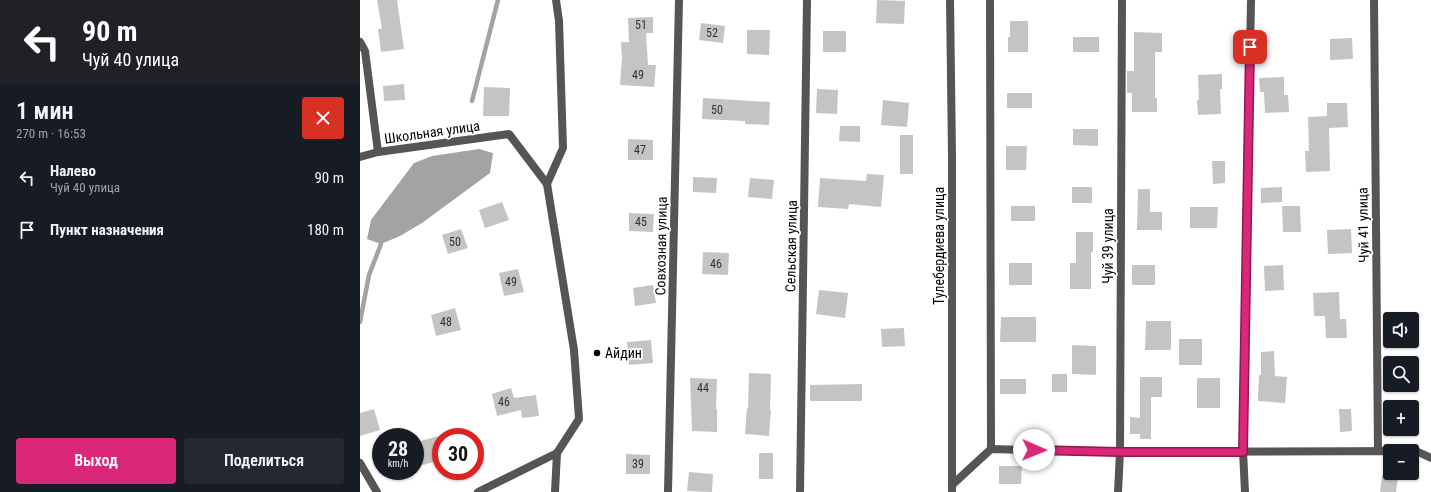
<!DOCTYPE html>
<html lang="ru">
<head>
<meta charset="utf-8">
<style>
  body { margin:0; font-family:"Roboto Condensed",sans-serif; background:#242831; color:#f1f3f6; height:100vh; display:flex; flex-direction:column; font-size:15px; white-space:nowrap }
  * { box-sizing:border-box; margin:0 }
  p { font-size:13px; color:#9ea1a6 }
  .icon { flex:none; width:22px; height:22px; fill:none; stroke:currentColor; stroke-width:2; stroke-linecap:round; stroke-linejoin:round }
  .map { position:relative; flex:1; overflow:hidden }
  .details { display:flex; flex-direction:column; background:#171b24; width:360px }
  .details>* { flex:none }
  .banner { background:#202124; color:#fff; overflow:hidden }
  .buttons { position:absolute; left:1023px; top:312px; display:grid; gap:8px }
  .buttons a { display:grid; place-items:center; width:36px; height:36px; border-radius:4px; background:#171b24; box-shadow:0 1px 3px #0004; font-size:20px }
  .speed { position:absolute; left:12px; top:428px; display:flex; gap:8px; font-size:20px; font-weight:700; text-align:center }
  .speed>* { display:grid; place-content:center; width:52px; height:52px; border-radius:50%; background:#171b24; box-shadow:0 1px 3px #0004; line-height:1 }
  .speed small { font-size:10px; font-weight:400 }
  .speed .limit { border:6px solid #d22; background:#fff; color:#111 }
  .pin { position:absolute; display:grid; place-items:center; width:34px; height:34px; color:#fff; margin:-17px; border-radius:8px; box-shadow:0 2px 6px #0006 }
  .me { position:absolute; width:44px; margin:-22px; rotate:91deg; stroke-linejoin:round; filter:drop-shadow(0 0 3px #0008) }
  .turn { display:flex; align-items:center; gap:14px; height:84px; padding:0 16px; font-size:18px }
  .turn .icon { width:52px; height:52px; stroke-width:2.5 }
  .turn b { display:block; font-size:28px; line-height:34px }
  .round { display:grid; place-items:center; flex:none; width:42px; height:42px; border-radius:4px; background:#242831 }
  .overview { display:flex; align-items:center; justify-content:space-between; height:68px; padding:0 16px }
  h1 { font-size:24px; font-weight:600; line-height:30px }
  .primary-button { display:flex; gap:8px; margin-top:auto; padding:8px 16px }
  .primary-button a { flex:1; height:46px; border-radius:4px; background:#db2777; color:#fff; font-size:16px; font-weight:600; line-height:46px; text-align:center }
  .primary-button a+a { background:#242831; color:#f1f3f6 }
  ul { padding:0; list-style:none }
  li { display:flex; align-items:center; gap:12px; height:52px; padding:0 16px }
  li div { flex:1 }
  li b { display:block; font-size:15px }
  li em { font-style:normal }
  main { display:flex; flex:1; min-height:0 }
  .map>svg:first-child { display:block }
</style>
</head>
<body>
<main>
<section class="details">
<div class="banner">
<div class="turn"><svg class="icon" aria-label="left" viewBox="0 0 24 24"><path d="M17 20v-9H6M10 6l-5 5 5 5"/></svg><div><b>90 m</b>Чуй 40 улица</div></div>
</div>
<div class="overview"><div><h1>1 мин</h1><p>270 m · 16:53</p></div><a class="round" style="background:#d93025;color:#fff"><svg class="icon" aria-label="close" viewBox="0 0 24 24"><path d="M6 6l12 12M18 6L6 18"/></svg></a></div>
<ul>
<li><svg class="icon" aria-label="left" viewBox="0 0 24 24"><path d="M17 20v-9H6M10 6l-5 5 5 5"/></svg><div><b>Налево</b><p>Чуй 40 улица</p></div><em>90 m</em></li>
<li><svg class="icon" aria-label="arrive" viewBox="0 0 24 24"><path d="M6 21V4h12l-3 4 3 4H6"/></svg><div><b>Пункт назначения</b></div><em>180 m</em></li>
</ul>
<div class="primary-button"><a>Выход</a><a>Поделиться</a></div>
</section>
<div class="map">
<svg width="1071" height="492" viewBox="0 0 1071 492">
  <rect width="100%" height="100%" fill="#fff"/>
  <polygon fill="#a3a3a3" points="119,149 133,153 130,173 62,223 40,236 21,244 7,239 11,220 54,163 72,156"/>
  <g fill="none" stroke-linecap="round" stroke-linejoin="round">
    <g stroke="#a3a3a3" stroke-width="4.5">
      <polyline points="112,101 138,0"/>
      <polyline points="0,322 9,275 21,244"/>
    </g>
  </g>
  <g fill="#c4c4c4">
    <polygon points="17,0 37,0 44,49 21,52 18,29 22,29"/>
    <polygon points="517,0 545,1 544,24 516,23"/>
    <polygon points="293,17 293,33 286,33 288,65 296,65 294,87 260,85 262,57 261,42 269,42 268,18"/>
    <polygon points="650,21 668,21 668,52 648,52 648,37 650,37"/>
    <polygon points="341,23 365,26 363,43 339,40"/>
    <polygon points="387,30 410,30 409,55 387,54"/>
    <rect x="463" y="31" width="23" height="21"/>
    <polygon points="774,32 802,33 802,52 795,52 795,98 797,98 797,112 772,112 772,93 767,93 767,71 774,71"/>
    <rect x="713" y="37" width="26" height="15"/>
    <polygon points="992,38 993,59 970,60 970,39"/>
    <polygon points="862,74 862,89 860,89 861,114 838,115 837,100 839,100 838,75"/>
    <polygon points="924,77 924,95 928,95 929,112 905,113 904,92 900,92 899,78"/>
    <polygon points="44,84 45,100 24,101 23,86"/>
    <polygon points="124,87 150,88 149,116 123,116"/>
    <polygon points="457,89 478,90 477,114 456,113"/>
    <rect x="647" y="93" width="25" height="15"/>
    <polygon points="343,98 410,102 409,125 385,124 385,121 342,119"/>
    <polygon points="523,100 549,103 547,127 521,125"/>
    <polygon points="967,103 987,103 988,127 969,128 970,171 946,172 945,151 949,151 948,117 967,116"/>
    <polygon points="480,126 500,126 500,142 479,141"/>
    <polygon points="713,129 738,129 738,146 713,145"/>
    <rect x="540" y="135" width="13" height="39"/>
    <polygon points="268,139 293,140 293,160 268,160"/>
    <polygon points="646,146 667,146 666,170 646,170"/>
    <polygon points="852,161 865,161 865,183 853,184"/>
    <polygon points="507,174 524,175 521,207 489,204 488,209 458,207 460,178 506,181"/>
    <polygon points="333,177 357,178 356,193 333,192"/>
    <polygon points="390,178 414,180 412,199 388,197"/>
    <rect x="712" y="187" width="20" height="16"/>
    <polygon points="922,187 922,202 901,203 901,188"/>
    <polygon points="778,189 790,189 790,212 802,212 802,230 777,230"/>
    <polygon points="142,202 149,220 125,228 119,210"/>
    <rect x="651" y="206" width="24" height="15"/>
    <polygon points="922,206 940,206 941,232 923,232"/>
    <polygon points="830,207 858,207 857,228 830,228"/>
    <polygon points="269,213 294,214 293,232 269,231"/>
    <polygon points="101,229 108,248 88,254 82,235"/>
    <polygon points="991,229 992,253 968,254 967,230"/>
    <polygon points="716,232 733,232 733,252 731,252 731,289 710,289 710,263 716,263"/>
    <polygon points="343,252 369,253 368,275 342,274"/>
    <rect x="649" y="263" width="23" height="22"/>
    <rect x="772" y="265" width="23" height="20"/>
    <polygon points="923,265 924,290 905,291 904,266"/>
    <polygon points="158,269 164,292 144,296 139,273"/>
    <polygon points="293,285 296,303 275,306 273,288"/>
    <polygon points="459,290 488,293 485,318 456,314"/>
    <polygon points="979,292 980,319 986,319 987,338 966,338 965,316 954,316 953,293"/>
    <polygon points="95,308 101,330 76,336 71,315"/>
    <polygon points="641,317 676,317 676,342 640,342"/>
    <polygon points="786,321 811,321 811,350 785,350"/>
    <polygon points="544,328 545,346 522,347 521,329"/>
    <rect x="819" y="339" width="23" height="26"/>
    <polygon points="291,340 293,363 269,365 267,342"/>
    <polygon points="712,345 736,346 736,375 712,374"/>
    <polygon points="914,351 915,376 927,377 925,403 898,401 899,375 901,375 901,352"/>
    <polygon points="389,373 411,374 410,410 411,410 409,436 385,434 387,408 388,409"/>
    <rect x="692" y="374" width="15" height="18"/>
    <polygon points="780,377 802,377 802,397 791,397 791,439 780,439 780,434 770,434 770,417 780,418"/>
    <polygon points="330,378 357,379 356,409 357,409 357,432 332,431"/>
    <rect x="837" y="378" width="23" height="30"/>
    <rect x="640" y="379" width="26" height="15"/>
    <polygon points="502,384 502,401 450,401 450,385"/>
    <polygon points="151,388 154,398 176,395 179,416 162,418 161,410 137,416 132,394"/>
    <polygon points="14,409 20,430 0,436 0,413"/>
    <polygon points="979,409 991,409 992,431 980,432"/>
    <polygon points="79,436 79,437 81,437 81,460 63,465 56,442"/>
    <rect x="399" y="453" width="14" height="26"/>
    <polygon points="266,454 290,455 290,474 266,474"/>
    <polygon points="639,466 662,466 661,484 639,484"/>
    <polygon points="329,472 353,474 352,492 327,491"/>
    <polygon points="1022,475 1038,477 1036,492 1020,492"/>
  </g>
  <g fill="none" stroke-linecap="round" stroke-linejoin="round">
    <g stroke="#555" stroke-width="8">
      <polyline points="590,0 592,155 592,492"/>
      <polyline points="630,0 631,449"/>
      <polyline points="1014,0 1018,450"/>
      <polyline points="0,42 5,51 18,152"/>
      <polyline points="0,157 18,152 149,134 187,184 214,350 219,419 197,453 195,492"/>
      <polyline points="187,184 203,148 199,21 196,0"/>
      <polyline points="0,463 17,492"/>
      <polyline points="592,485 631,449 760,452 1056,451 1071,458"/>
      <polyline points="118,492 197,453"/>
      <polyline points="308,492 319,0"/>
      <polyline points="440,492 447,0"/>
      <polyline points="758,492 760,452 762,0"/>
      <polyline points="885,492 883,451 891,0"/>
    </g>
  </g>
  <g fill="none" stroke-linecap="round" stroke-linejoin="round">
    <defs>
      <polyline id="route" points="674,450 760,452 883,452 890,47"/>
    </defs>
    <use href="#route" stroke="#8e194d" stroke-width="10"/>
    <use href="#route" stroke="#db2777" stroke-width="7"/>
  </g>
  <circle fill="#000" stroke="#fff" stroke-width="1.5" cx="237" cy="353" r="4"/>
  <g text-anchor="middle" stroke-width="3.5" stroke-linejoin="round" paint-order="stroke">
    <g font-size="12" fill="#313131">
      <text x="281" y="29">51</text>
      <text x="352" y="37">52</text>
      <text x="278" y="79">49</text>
      <text x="357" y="114">50</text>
      <text x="280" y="154">47</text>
      <text x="281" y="226">45</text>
      <text x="95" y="246">50</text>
      <text x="356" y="268">46</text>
      <text x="151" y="286">49</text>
      <text x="86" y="326">48</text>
      <text x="343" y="392">44</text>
      <text x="144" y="406">46</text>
      <text x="278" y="468">39</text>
    </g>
    <g font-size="14" fill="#000" stroke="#fff">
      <text transform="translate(72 132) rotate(-8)" y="5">Школьная улица</text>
      <text transform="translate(1003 225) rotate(-91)" y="5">Чуй 41 улица</text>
      <text transform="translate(301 246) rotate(-89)" y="5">Совхозная улица</text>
      <text transform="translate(431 246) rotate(-89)" y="5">Сельская улица</text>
      <text transform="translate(579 246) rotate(-90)" y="5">Тулебердиева улица</text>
      <text transform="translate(748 246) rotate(-90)" y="5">Чуй 39 улица</text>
    </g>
    <g font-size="14" fill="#000" stroke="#fff" text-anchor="start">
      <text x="245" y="358">Айдин</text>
    </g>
  </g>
</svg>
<div class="buttons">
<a><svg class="icon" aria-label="sound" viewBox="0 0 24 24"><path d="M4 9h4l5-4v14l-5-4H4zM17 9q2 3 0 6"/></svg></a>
<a><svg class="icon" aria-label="search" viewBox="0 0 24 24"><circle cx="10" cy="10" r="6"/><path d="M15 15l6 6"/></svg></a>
<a>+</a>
<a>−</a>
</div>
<div class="speed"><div>28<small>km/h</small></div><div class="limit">30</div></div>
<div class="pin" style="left:890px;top:47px;background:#d93025"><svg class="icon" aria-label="arrive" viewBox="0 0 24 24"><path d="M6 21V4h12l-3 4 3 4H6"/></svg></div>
<svg class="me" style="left:674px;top:450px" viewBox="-20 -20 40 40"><circle r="19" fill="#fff"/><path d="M0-13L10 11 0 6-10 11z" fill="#db2777"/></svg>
</div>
</main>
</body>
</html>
